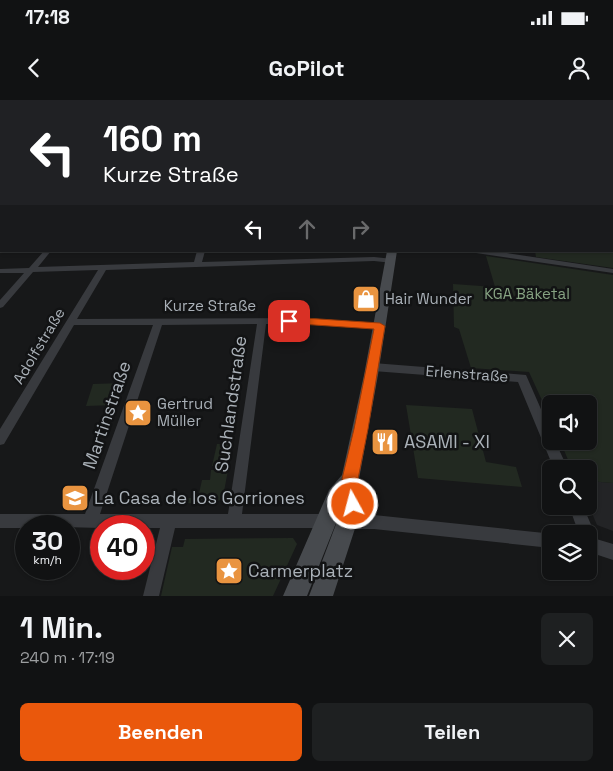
<!DOCTYPE html>
<html lang="de">
<head>
<meta charset="utf-8">
<style>
  body { margin:0; font-family:"Space Grotesk",sans-serif; background:#1e2021; color:#f1f3f6; height:100vh; display:flex; flex-direction:column; font-size:19px; white-space:nowrap }
  * { box-sizing:border-box; margin:0 }
  p { font-size:16px; color:#9c9ea0 }
  .icon { flex:none; width:28px; height:28px; fill:none; stroke:currentColor; stroke-width:2; stroke-linecap:round; stroke-linejoin:round }
  .map { position:relative; height:496px; overflow:hidden }
  .drawer { display:flex; flex-direction:column; background:#111213; flex:1 }
  .drawer>* { flex:none }
  .top-card { position:absolute; left:0px; top:0px; width:614px; height:152px; box-shadow:0 1px 4px #0004,0 0 0 1px #303233; background:#202124; color:#fff; overflow:hidden }
  .tools { position:absolute; left:542px; top:295px; display:grid; gap:10px }
  .tools a { display:grid; place-items:center; width:55px; height:55px; border-radius:8px; background:#111213; box-shadow:0 1px 4px #0004,0 0 0 1px #303233; font-size:25px }
  .speed { position:absolute; left:15px; top:415px; display:flex; gap:10px; font-size:25px; font-weight:700; text-align:center }
  .speed>* { display:grid; place-content:center; width:65px; height:65px; border-radius:50%; background:#111213; box-shadow:0 1px 4px #0004,0 0 0 1px #303233; line-height:1 }
  .speed small { font-size:12px; font-weight:400 }
  .speed .limit { border:8px solid #d22; background:#fff; color:#111 }
  .pin { position:absolute; display:grid; place-items:center; width:42px; height:42px; color:#fff; margin:-21px; border-radius:10px; box-shadow:0 2px 8px #0006 }
  .me { position:absolute; width:55px; margin:-28px; rotate:353deg; stroke-linejoin:round; filter:drop-shadow(0 0 4px #0008) }
  .turn { display:flex; align-items:center; gap:18px; height:105px; padding:0 20px; font-size:22px }
  .turn .icon { width:65px; height:65px; stroke-width:2.5 }
  .turn b { display:block; font-size:35px; line-height:42px }
  .lanes { display:flex; align-items:center; height:48px; padding:0 20px; background:#0003; justify-content:center; gap:25px; direction:ltr }
  .lanes .off { opacity:.35 }
  .round { display:grid; place-items:center; flex:none; width:52px; height:52px; border-radius:8px; background:#1e2021 }
  .head { display:flex; align-items:center; justify-content:space-between; height:85px; padding:0 20px }
  h1 { font-size:30px; font-weight:600; line-height:38px }
  .button { display:flex; gap:10px; margin-top:auto; padding:10px 20px }
  .button a { flex:1; height:58px; border-radius:8px; background:#ea580c; color:#fff; font-size:20px; font-weight:600; line-height:58px; text-align:center }
  .button a+a { background:#1e2021; color:#f1f3f6 }
  .status { display:flex; justify-content:space-between; align-items:center; height:35px; padding:0 25px; background:#111213; direction:ltr }
  .status svg { height:14px; fill:currentColor }
  header { display:flex; justify-content:space-between; align-items:center; height:65px; padding:0 20px; background:#111213; font-size:22px; font-weight:600 }
  .map>svg:first-child { display:block }
</style>
</head>
<body>
<div class="status"><b>17:18</b><svg viewBox="0 0 49 12"><path d="M0 12V9h3v3zM5 12V6h3v6zM10 12V3h3v9zM15 12V0h3v12zM26 1h20v11H26zM47 4h2v5h-2z"/></svg></div>
<header><svg class="icon" aria-label="back" viewBox="0 0 24 24"><path d="M15 5l-7 7 7 7"/></svg>GoPilot<svg class="icon" aria-label="person" viewBox="0 0 24 24"><circle cx="12" cy="8" r="4"/><path d="M4 21q1-7 8-7t8 7"/></svg></header>
<div class="map">
<svg width="613" height="496" viewBox="0 0 613 496">
  <rect width="100%" height="100%" fill="#171819"/>
  <polygon fill="#232426" points="589,381 613,383 613,431 597,425 589,406"/>
  <g fill="#222921">
    <polygon points="613,81 613,168 536,157 535,151 612,151"/>
    <polygon points="486,156 613,175 613,383 589,381 589,369 572,369 560,341 589,341 589,304 551,304 551,320 529,272 471,268 459,229 454,227 453,184 495,187"/>
    <polygon points="124,283 115,305 86,306 93,284"/>
    <polygon points="406,305 472,309 486,362 516,367 522,387 418,378"/>
    <polygon points="217,344 232,344 228,366 212,366"/>
    <polygon points="211,370 228,370 223,397 215,404 181,403 182,398 198,398 202,380 210,380"/>
    <polygon points="293,438 297,444 273,496 161,496 172,447 183,447 185,439"/>
  </g>
  <g fill="none" stroke-linecap="round" stroke-linejoin="round">
    <g fill="#383a3e" fill-rule="evenodd">
      <path d="M 44,151 L 51,151 L 38,167 L 194,162 L 197,151 L 205,151 L 202,162 L 374,157 L 393,159 L 393,163 L 374,161 L 106,170 L 77,219 L 308,218 L 383,224 L 385,226 L 380,229 L 308,224 L 266,224 L 242,414 L 329,414 L 334,416 L 336,421 L 334,426 L 329,428 L 175,428 L 159,496 L 143,496 L 160,428 L 144,428 L 144,426 L 101,426 L 101,428 L 26,426 L 26,428 L 0,428 L 0,414 L 85,414 L 153,225 L 74,225 L 4,344 L 0,345 L 0,329 L 98,170 L 33,172 L 3,207 L 0,208 L 0,200 L 24,173 L 0,173 L 0,169 L 29,168 ZM 257,224 L 228,414 L 100,414 L 162,225 Z"/>
      <polygon points="473,151 493,151 613,169 613,173 476,153"/>
      <polygon points="373,263 526,275 551,332 551,341 555,341 568,369 554,369 518,282 373,271 369,270 368,267 369,264"/>
      <polygon points="569,406 583,406 595,434 593,438 613,444 613,460 589,452 589,434 579,434"/>
      <polygon points="346,415 374,415 554,434 551,434 551,448 374,429 346,429 341,427 339,422 341,417"/>
    </g>
    <polygon fill="#474a4e" fill-rule="evenodd" points="387,151 397,151 378,275 359,379 364,401 333,496 309,496 344,403 307,496 283,496 329,390 342,375 364,275"/>
  </g>
  <linearGradient id="sky" x2="0" y2="1"><stop stop-color="#0d0d0e"/><stop offset="0.54" stop-color="#363d49"/><stop offset="1" stop-color="#363d49" stop-opacity="0"/></linearGradient>
  <rect width="613" height="151" fill="url(#sky)"/>
  <polygon fill="#ea580c" stroke="#983908" points="289,217 380,223 385,226 368,329 358,379 362,401 359,410 353,412 347,410 345,404 346,401 342,379 354,329 374,229 285,223 283,221 285,218"/>
  <defs>
    <symbol id="shop-square" viewBox="-11 -11 22 22"><rect x="-9" y="-9" width="18" height="18" rx="4" fill="#e99440" stroke="#121314"/><path d="M-5-2.5h2.3a2.7 3.5 0 0 1 5.4 0H5L5.5 6h-11ZM-1.5-2.5h3a1.5 2.3 0 0 0-3 0Z" fill="#fff"/></symbol>
    <symbol id="sight-square" viewBox="-11 -11 22 22"><rect x="-9" y="-9" width="18" height="18" rx="4" fill="#e99440" stroke="#121314"/><path d="M0-6L1.8-2.2L6-1.7L2.9 1.2L3.7 5.4L0 3.3L-3.7 5.4L-2.9 1.2L-6-1.7L-1.8-2.2Z" fill="#fff"/></symbol>
    <symbol id="restaurant-square" viewBox="-11 -11 22 22"><rect x="-9" y="-9" width="18" height="18" rx="4" fill="#e99440" stroke="#121314"/><path d="M-5-6h1v4h1v-4h1v4h1v-4h1v5L-1.5 .5V6h-2V.5L-5-1ZM5-6V6H3V1.5H1.5Q1.5-4 5-6Z" fill="#fff"/></symbol>
    <symbol id="school-square" viewBox="-11 -11 22 22"><rect x="-9" y="-9" width="18" height="18" rx="4" fill="#e99440" stroke="#121314"/><path d="M0-5L7-2L0 1L-7-2ZM-4 1L0 2.5L4 1V4Q0 6-4 4Z" fill="#fff"/></symbol>
  </defs>
  <g fill-rule="evenodd">
    <use href="#shop-square" x="350" y="183" width="32" height="32"/>
    <use href="#sight-square" x="122" y="297" width="32" height="32"/>
    <use href="#restaurant-square" x="369" y="326" width="32" height="32"/>
    <use href="#school-square" x="59" y="382" width="32" height="32"/>
    <use href="#sight-square" x="213" y="455" width="32" height="32"/>
  </g>
  <g text-anchor="middle" stroke-width="5" stroke-linejoin="round" paint-order="stroke">
    <g font-size="15" fill="#86a282" stroke="#121314">
      <text x="527" y="199">KGA Bäketal</text>
    </g>
    <g font-size="15" fill="#aab1b8" stroke="#121314" text-anchor="start">
      <text x="385" y="204">Hair Wunder</text>
      <text x="157" y="309">Gertrud<tspan x="157" dy="17">Müller</tspan></text>
    </g>
    <g font-size="15" fill="#aab1b8" stroke="#121314">
      <text x="210" y="211">Kurze Straße</text>
      <text transform="translate(39 246) rotate(-59)" y="5">Adolfstraße</text>
      <text transform="translate(467 274) rotate(4)" y="5">Erlenstraße</text>
    </g>
    <g font-size="18" fill="#aab1b8" stroke="#121314">
      <text transform="translate(231 304) rotate(-82)" y="6">Suchlandstraße</text>
      <text transform="translate(107 315) rotate(-71)" y="6">Martinstraße</text>
    </g>
    <g font-size="18" fill="#aab1b8" stroke="#121314" text-anchor="start">
      <text x="404" y="348">ASAMI - XI</text>
      <text x="94" y="404">La Casa de los Gorriones</text>
      <text x="248" y="477">Carmerplatz</text>
    </g>
  </g>
</svg>
<div class="tools">
<a><svg class="icon" aria-label="sound" viewBox="0 0 24 24"><path d="M4 9h4l5-4v14l-5-4H4zM17 9q2 3 0 6"/></svg></a>
<a><svg class="icon" aria-label="search" viewBox="0 0 24 24"><circle cx="10" cy="10" r="6"/><path d="M15 15l6 6"/></svg></a>
<a><svg class="icon" aria-label="layers" viewBox="0 0 24 24"><path d="M12 4l9 5-9 5-9-5zM3 14l9 5 9-5"/></svg></a>
</div>
<div class="speed"><div>30<small>km/h</small></div><div class="limit">40</div></div>
<div class="pin" style="left:289px;top:221px;background:#d93025"><svg class="icon" aria-label="arrive" viewBox="0 0 24 24"><path d="M6 21V4h12l-3 4 3 4H6"/></svg></div>
<svg class="me" style="left:353px;top:404px" viewBox="-20 -20 40 40"><circle r="17" fill="#ea580c" stroke="#fff" stroke-width="3"/><path d="M0-11L8 9 0 5-8 9z" fill="#fff"/></svg>
<div class="top-card">
<div class="turn"><svg class="icon" aria-label="left" viewBox="0 0 24 24"><path d="M17 20v-9H6M10 6l-5 5 5 5"/></svg><div><b>160 m</b>Kurze Straße</div></div>
<div class="lanes"><svg class="icon" aria-label="left" viewBox="0 0 24 24"><path d="M17 20v-9H6M10 6l-5 5 5 5"/></svg><svg class="icon off" aria-label="ahead" viewBox="0 0 24 24"><path d="M12 20V5M6 11l6-6 6 6"/></svg><svg class="icon off" aria-label="right" viewBox="0 0 24 24"><path d="M7 20v-9h11M14 6l5 5-5 5"/></svg></div>
</div>
</div>
<section class="drawer">
<div class="head"><div><h1>1 Min.</h1><p>240 m · 17:19</p></div><a class="round"><svg class="icon" aria-label="close" viewBox="0 0 24 24"><path d="M6 6l12 12M18 6L6 18"/></svg></a></div>
<div class="button"><a>Beenden</a><a>Teilen</a></div>
</section>
</body>
</html>
